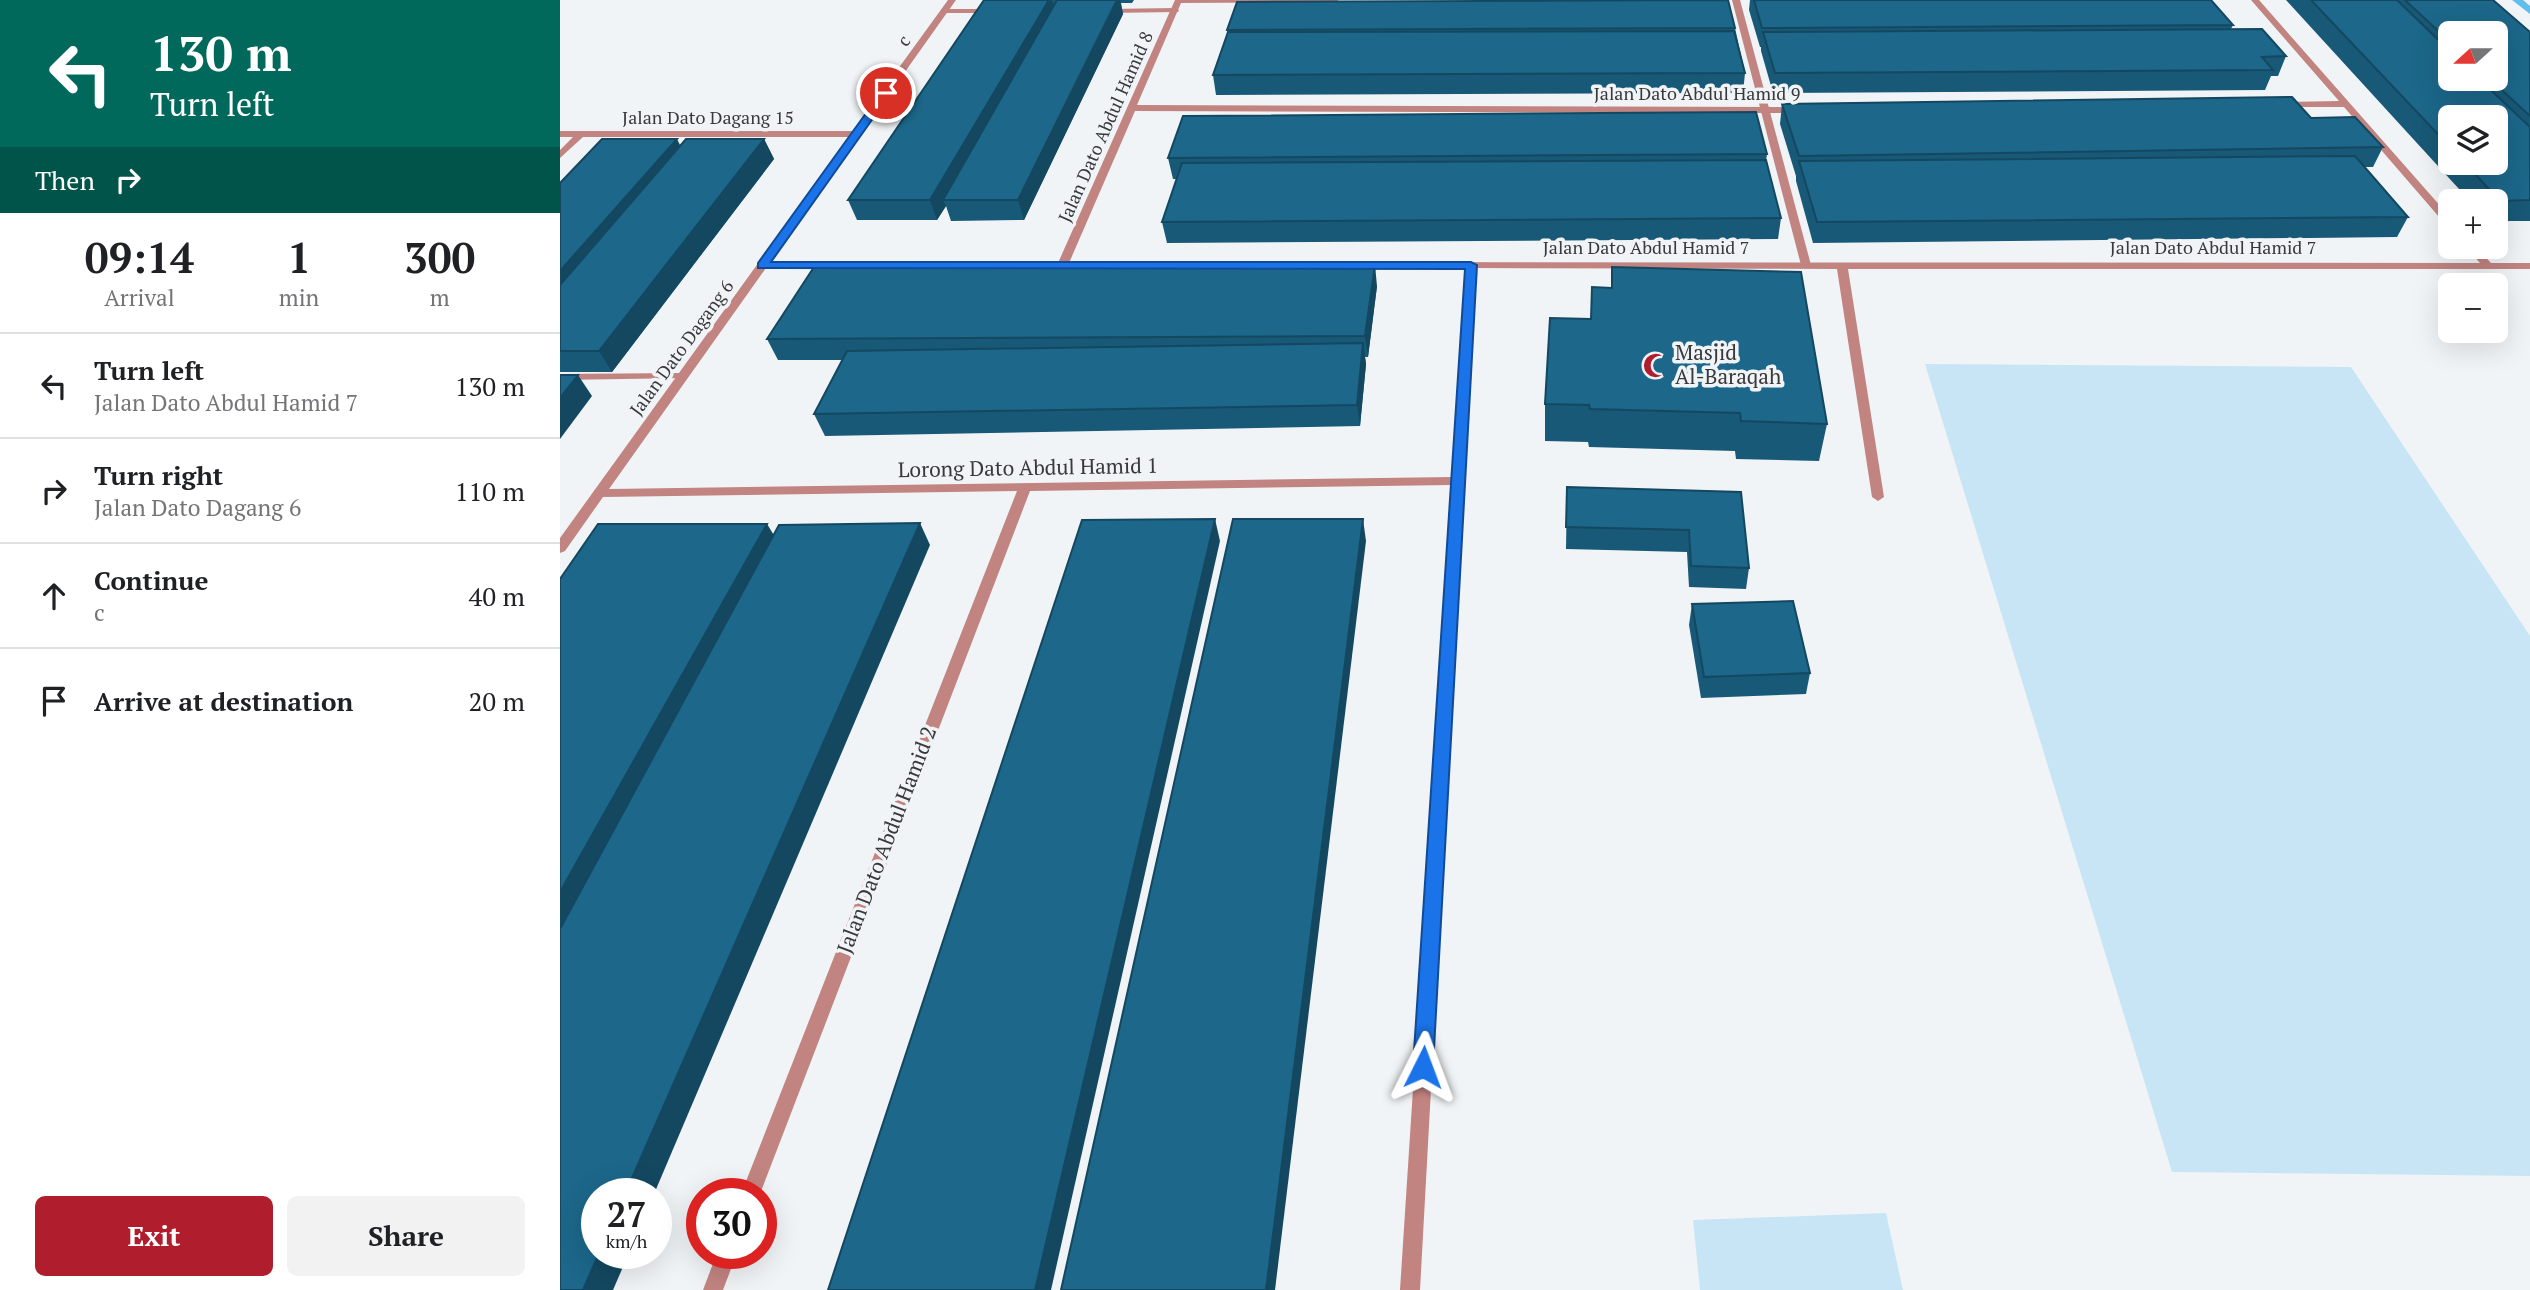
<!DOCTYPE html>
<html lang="en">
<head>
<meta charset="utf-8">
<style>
  body { margin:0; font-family:"PT Serif",serif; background:#f2f2f2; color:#202124; height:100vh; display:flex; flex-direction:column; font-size:26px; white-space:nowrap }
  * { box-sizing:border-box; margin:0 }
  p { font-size:23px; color:#757577 }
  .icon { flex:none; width:38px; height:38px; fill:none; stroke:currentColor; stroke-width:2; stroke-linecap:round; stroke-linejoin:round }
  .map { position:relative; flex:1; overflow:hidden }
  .drawer { display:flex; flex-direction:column; background:#fff; width:560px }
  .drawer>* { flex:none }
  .banner { background:#00695c; color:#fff; overflow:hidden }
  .needle { width:46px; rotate:249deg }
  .controls { position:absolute; left:1878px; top:21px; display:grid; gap:14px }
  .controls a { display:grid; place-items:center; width:70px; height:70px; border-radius:10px; background:#fff; box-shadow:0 7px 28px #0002; font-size:35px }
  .speed { position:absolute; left:21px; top:1178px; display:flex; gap:14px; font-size:35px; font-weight:700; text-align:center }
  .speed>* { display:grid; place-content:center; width:91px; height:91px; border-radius:50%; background:#fff; box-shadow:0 7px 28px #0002; line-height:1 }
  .speed small { font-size:18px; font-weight:400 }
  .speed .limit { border:10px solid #d22; background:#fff; color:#111 }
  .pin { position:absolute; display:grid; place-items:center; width:60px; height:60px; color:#fff; margin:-30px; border:4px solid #fff; border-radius:50%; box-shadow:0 2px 7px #0007 }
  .me { position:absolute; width:77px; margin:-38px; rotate:3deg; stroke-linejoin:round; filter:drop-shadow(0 0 5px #0008) }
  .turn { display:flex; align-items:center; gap:24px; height:147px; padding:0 35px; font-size:32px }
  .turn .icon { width:91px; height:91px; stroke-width:2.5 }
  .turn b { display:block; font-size:49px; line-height:60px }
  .then { display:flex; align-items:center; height:66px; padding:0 35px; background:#0003; gap:14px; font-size:26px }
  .eta { display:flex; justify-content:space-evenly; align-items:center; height:119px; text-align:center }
  .eta b { font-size:42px; font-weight:700; line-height:49px }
  .button { display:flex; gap:14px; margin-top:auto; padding:14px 35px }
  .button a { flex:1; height:80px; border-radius:10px; background:#b01d2d; color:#fff; font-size:28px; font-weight:700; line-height:80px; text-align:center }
  .button a+a { background:#f2f2f2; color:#202124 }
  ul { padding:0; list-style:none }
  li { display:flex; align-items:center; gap:21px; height:105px; padding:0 35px; border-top:2px solid #e0e0e0 }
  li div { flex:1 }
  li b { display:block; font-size:26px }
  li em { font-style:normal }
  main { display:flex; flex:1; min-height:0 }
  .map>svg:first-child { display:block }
</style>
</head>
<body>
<main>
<section class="drawer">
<div class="banner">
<div class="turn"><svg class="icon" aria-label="left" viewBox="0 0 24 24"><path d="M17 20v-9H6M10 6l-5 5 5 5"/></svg><div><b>130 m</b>Turn left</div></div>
<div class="then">Then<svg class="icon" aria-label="right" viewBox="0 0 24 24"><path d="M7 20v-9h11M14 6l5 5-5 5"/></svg></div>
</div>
<div class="eta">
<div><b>09:14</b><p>Arrival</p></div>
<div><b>1</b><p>min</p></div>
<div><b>300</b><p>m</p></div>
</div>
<ul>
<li><svg class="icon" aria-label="left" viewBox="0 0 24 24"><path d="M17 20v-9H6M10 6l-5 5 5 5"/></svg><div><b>Turn left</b><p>Jalan Dato Abdul Hamid 7</p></div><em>130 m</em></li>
<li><svg class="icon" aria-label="right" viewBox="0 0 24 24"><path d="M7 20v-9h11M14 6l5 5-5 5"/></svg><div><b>Turn right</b><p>Jalan Dato Dagang 6</p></div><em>110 m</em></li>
<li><svg class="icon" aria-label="ahead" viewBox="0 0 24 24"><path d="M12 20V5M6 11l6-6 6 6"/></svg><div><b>Continue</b><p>c</p></div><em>40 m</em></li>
<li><svg class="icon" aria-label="arrive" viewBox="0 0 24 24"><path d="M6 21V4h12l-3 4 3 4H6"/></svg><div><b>Arrive at destination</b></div><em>20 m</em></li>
</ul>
<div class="button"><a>Exit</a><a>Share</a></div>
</section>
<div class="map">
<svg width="1970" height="1290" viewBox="0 0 1970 1290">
  <rect width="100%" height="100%" fill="#f1f4f6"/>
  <g fill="#c8e5f6">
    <polygon points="1365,364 1791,367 1970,636 1970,1176 1612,1172"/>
    <polygon points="1326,1213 1343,1290 1140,1290 1133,1220"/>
  </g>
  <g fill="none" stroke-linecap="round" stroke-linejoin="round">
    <polygon fill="#60bdee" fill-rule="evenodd" points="1952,0 1963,0 1970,6 1970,14"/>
    <g fill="#c28481" fill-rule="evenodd">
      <polygon points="1172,0 1180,0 1251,265 1250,267 1242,267 1241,265"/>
      <polygon points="615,8 619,10 618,12 546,13 542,11 546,9"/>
      <polygon points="381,9 435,9 439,11 435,13 381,13"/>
      <polygon points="123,373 127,374 127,378 0,380 0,374"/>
    </g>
    <g fill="#c28481" fill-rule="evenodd">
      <polygon points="388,0 396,0 210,262 498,263 615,0 779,0 775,2 621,3 577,105 1239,107 1243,110 1239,113 575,111 509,263 667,263 671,264 671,268 206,268 49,489 892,477 906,268 791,267 791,263 795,262 1920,263 1906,247 1916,247 1931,263 1970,263 1970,269 1288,269 1324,497 1318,501 1312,497 1277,269 916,268 860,1290 840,1290 892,485 470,491 200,1194 181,1194 457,491 43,497 5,551 0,553 0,538 289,137 23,137 0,158 0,150 13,137 0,137 0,131 293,131"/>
      <polygon points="1691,0 1699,0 1890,217 1890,226 1886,225 1784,107 1718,107 1718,103 1721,102 1779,101"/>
      <polygon points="157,1253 177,1253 163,1290 143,1290"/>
    </g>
  </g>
  <g fill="#185977" fill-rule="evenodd">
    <polygon points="424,0 574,0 572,3 561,3 563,14 464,220 391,221 386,206 377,220 297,220 288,200"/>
    <polygon points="1190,0 1651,0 1673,25 1671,29 1726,56 1718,76 1711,76 1705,90 1213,93 1201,51 1201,47 1200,47 1189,10"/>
    <path d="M 1726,0 L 1933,0 L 1970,32 L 1970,221 L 1936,221 L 1936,201 L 1910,201 ZM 1890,33 L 1936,79 L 1890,79 ZM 1890,117 L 1936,163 L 1890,163 Z"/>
    <polygon points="1175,28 1185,73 1183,93 656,95 653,75 668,33 667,30"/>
    <polygon points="1222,104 1751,118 1823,147 1813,167 1804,167 1848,217 1837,237 1253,243 1236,181 1236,176 1220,124"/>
    <polygon points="204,139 214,159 52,372 0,372 0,183"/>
    <polygon points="1207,154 1206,161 1221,218 1218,239 607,243 602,222 617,179 613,179 608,158"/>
    <polygon points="1052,267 1267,424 1259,461 1176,459 1175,451 1029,447 1028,442 985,441 985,404 1031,319 1051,288"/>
    <polygon points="817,286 808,357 805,357 806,364 800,426 265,436 254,414 283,360 218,360 207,339"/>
    <polygon points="1007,487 1181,492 1189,568 1186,589 1129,587 1127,552 1006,549"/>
    <polygon points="1132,604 1250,673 1246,694 1141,698 1129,625"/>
  </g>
  <g fill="#144861">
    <polygon points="489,0 492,0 496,15 383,200 386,206 377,220 370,200"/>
    <polygon points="557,0 560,0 563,14 464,220 458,200"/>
    <polygon points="117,139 127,159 0,308 0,271"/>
    <polygon points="204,139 214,159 52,372 39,351"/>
    <polygon points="815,265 817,286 808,357 805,336"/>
    <polygon points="803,343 806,364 800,426 797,405"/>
    <polygon points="18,375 32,396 0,439 0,398"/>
    <polygon points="655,519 660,541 491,1290 475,1290"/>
    <polygon points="803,519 806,541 715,1290 706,1290"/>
    <polygon points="360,523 370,545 94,1194 65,1194"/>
    <polygon points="207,524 220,545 0,949 0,892"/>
    <polygon points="39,1253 69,1253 53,1290 23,1290"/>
  </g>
  <g fill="#1c678a" stroke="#144861" stroke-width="2">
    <polygon points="424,0 489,0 370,200 288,200"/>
    <polygon points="497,0 557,0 458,200 383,200"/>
    <polygon points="1168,0 1175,28 667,30 677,2"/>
    <polygon points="1194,0 1651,0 1673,25 1202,28"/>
    <polygon points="1751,0 1837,0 1890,51 1890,79 1919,79 1970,127 1970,200 1940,201 1905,163 1936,163 1936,117 1890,117 1890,147"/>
    <polygon points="1845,0 1933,0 1970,32 1970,116 1930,79 1936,79 1936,33 1890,33 1890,42"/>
    <polygon points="1702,29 1726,56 1702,57 1713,70 1215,73 1203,32"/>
    <polygon points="1174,31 1185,73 653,75 668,32"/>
    <polygon points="1732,97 1751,118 1795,117 1823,147 1239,156 1222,104"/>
    <polygon points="1196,112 1207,154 608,158 623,116"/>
    <polygon points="42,139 117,139 0,271 0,183"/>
    <polygon points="126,139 204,139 39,351 0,351 0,285"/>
    <polygon points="1795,156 1848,217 1257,222 1239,161"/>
    <polygon points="1206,160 1221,218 602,222 622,163"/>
    <polygon points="815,265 805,336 207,339 254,267"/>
    <polygon points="1052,267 1241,272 1267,424 1181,421 1180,413 1030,409 1029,405 985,404 990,318 1031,319 1032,287 1052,288"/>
    <polygon points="803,343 797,405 254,414 287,351"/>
    <polygon points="0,375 18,375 0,398"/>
    <polygon points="1007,487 1181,492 1189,568 1131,566 1129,530 1006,527"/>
    <polygon points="655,519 475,1290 268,1290 522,520"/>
    <polygon points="673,519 803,519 706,1290 501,1290"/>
    <polygon points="360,523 65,1194 37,1194 37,1253 39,1253 23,1290 0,1290 0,929 219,525"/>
    <polygon points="38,524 207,524 0,892 0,579"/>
    <polygon points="1233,601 1250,673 1144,677 1132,604"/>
  </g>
  <polygon fill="#1a73e8" stroke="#114b97" stroke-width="2" points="322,91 331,93 211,262 911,262 917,265 873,1067 870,1074 863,1077 856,1074 853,1067 905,269 198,268 198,263"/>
  <defs>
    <symbol id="mosque-bare" viewBox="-9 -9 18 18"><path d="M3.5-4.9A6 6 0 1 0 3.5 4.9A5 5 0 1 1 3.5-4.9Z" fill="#b01d2d" stroke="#f1f4f6" stroke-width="2.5" paint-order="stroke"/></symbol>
  </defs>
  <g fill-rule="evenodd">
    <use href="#mosque-bare" x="1078" y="348" width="35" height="35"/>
  </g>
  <g text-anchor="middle" stroke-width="7" stroke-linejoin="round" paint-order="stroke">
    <g font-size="18" fill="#38393a" stroke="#f1f4f6">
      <text transform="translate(344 41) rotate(-55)" y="6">c</text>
      <text x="1137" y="100">Jalan Dato Abdul Hamid 9</text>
      <text x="148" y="124">Jalan Dato Dagang 15</text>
      <text transform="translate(546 127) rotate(-66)" y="6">Jalan Dato Abdul Hamid 8</text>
      <text x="1086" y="254">Jalan Dato Abdul Hamid 7</text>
      <text x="1653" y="254">Jalan Dato Abdul Hamid 7</text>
      <text transform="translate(122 348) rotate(-54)" y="6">Jalan Dato Dagang 6</text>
    </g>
    <g font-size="21" fill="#38393a" stroke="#f1f4f6" text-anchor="start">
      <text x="1115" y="360">Masjid<tspan x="1115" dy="24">Al-Baraqah</tspan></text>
    </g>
    <g font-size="21" fill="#38393a" stroke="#f1f4f6">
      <text transform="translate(468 468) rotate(-1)" y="7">Lorong Dato Abdul Hamid 1</text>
      <text transform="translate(327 840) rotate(-69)" y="7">Jalan Dato Abdul Hamid 2</text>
    </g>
  </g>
</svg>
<div class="controls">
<a><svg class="needle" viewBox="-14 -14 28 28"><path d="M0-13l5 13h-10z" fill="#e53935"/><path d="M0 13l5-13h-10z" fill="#757577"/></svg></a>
<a><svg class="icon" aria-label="layers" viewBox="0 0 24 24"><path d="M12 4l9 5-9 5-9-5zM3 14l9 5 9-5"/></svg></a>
<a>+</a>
<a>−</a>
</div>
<div class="speed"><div>27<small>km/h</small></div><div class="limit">30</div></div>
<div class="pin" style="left:326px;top:93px;background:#d93025"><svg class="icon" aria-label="arrive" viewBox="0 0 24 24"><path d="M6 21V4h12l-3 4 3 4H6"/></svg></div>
<svg class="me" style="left:863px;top:1067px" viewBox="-20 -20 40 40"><path d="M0-17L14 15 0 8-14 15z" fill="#1a73e8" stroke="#fff" stroke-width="4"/></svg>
</div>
</main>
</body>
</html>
